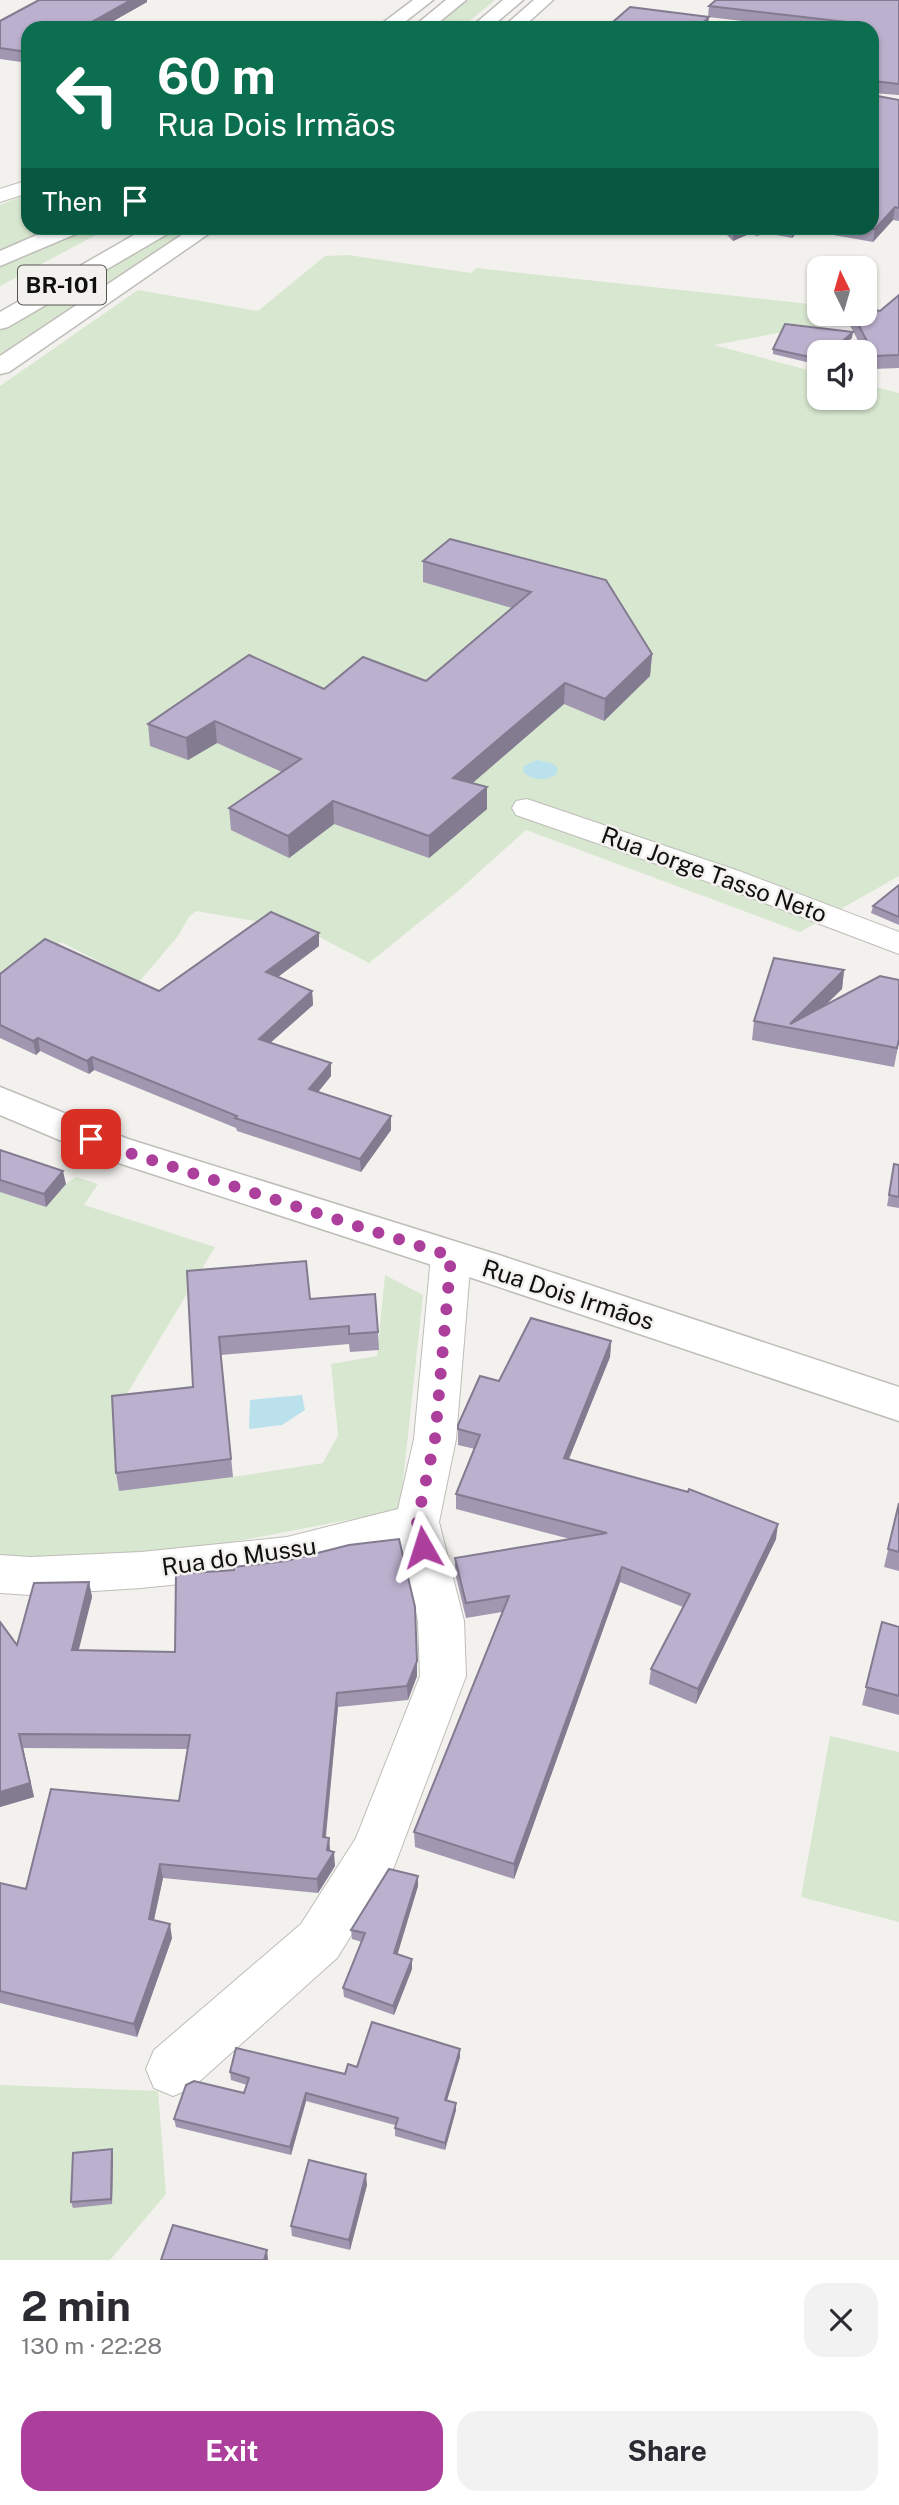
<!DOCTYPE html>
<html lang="en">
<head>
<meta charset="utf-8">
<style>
  body { margin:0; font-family:"Public Sans",sans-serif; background:#f2f2f3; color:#2b2b33; height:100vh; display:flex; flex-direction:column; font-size:26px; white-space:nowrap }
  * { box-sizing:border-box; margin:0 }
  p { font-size:23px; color:#7c7c81 }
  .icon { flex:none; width:38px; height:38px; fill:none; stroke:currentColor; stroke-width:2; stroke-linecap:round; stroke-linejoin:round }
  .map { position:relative; height:2260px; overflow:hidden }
  .side { display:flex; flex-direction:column; background:#fff; flex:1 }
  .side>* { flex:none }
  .hud { position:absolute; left:21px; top:21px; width:858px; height:214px; border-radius:21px; box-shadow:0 2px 5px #0004; background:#0b6e4f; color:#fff; overflow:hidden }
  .needle { width:46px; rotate:355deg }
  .controls { position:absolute; left:807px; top:256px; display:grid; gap:14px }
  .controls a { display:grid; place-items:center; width:70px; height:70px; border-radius:14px; background:#fff; box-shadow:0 2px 5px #0004; font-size:35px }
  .pin { position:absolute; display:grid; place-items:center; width:60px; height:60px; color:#fff; margin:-30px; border-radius:14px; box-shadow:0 4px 10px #0006 }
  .me { position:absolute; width:77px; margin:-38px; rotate:354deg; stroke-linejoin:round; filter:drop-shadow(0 0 5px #0008) }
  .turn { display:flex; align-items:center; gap:24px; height:147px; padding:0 21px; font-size:32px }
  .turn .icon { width:91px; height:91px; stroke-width:2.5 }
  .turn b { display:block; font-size:49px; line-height:60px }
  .then { display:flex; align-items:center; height:66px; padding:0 21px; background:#0003; gap:14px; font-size:26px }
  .round { display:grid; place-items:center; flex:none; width:74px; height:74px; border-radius:21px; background:#f2f2f3 }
  .summary { display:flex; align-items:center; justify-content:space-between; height:119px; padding:0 21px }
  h1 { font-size:42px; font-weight:700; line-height:52px }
  .primary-button { display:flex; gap:14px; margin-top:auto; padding:14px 21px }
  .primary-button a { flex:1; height:80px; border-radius:21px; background:#ac3e9c; color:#fff; font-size:28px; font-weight:700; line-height:80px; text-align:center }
  .primary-button a+a { background:#f2f2f3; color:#2b2b33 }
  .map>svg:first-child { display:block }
</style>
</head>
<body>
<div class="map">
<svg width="899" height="2260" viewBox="0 0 899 2260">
  <rect width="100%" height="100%" fill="#f3f1ed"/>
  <g fill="#d8e7d0">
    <polygon points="466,0 495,0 461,28 430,28"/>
    <polygon points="28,194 28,228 53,228 0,250 0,205"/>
    <polygon points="85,228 109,228 0,286 0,266"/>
    <polygon points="177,228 192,228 0,358 0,331"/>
    <polygon points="348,255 471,273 476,268 819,305 819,313 887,313 714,345 819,373 819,397 864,397 865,384 899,393 899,876 800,932 526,830 458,891 369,963 306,930 196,911 189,917 178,936 139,982 61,942 0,989 0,386 138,290 258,311 325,256"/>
    <polygon points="76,1177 98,1184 84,1205 215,1247 115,1414 233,1477 323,1463 338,1435 331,1364 377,1356 385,1275 423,1295 400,1510 196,1549 55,1566 0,1557 0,1192 46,1207 66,1184"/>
    <polygon points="830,1736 899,1752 899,1922 801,1897"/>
    <polygon points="0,2085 158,2091 166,2194 110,2260 0,2260"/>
  </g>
  <g fill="#bbe1ed">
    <path d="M 537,760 L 552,763 L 558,768 L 556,775 C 545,781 533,781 523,772 L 524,766 Z"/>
    <polygon points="302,1395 305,1410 282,1425 249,1429 250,1400"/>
  </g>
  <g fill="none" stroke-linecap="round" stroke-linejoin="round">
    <defs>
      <g id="minor">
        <polygon points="28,180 28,193 0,202 0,189"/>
        <polygon points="527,799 739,871 899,932 899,954 717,885 516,815 512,808 516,801"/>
        <polygon points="451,1242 465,1246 471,1256 456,1439 439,1522 464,1621 466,1676 394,1867 337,1958 192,2088 173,2096 154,2088 146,2069 154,2050 301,1924 356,1838 420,1676 418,1621 400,1544 287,1573 141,1588 31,1595 0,1593 0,1555 31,1557 141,1552 287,1537 398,1509 414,1439 431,1256 437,1246"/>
      </g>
      <g id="major">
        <polygon points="413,0 433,0 397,28 376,28"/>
        <polygon points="534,0 553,0 522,28 502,28"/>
        <polygon points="53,228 81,228 78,233 0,266 0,251"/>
        <polygon points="192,228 217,228 9,372 0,374 0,356"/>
        <polygon points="0,1087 128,1139 502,1256 899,1387 899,1421 472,1278 100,1157 0,1115"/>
      </g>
      <g id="highway">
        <polygon points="446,0 466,0 432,28 412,28"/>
        <polygon points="503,0 523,0 490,28 470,28"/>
        <polygon points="146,228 172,228 169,233 8,327 0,329 0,312"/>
      </g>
    </defs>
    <use href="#minor" stroke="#bebdb8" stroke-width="2"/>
    <use href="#major" stroke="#bebdb8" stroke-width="3"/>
    <use href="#highway" stroke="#bebdb8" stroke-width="3"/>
    <use href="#minor" fill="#fff" fill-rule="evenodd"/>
    <use href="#major" fill="#fff" fill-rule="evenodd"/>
    <use href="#highway" fill="#fff" fill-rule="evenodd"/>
  </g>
  <g fill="#a197b0">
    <polygon points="39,0 147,0 147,2 101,28 28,28 28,63 0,59 0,21"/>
    <polygon points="899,0 899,95 872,93 872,28 802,28 708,17 709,6"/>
    <polygon points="899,100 899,221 893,220 873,242 800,229 792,238 761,232 758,236 749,234 733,241 721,229 712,228 872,228"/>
    <polygon points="899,295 899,368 873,369 846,318 846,313 864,313 880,311"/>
    <polygon points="852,338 819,352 819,365 773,354 773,349"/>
    <polygon points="450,539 652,654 650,676 604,721 564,704 472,783 487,787 487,809 429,858 334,824 289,858 231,830 229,808 282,772 217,743 188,760 150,746 148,724 324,689 426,681 512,608 423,582 423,561"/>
    <polygon points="899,885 899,925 871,913 873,906"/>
    <polygon points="319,946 278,977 312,991 313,1005 270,1043 331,1063 331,1076 318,1092 391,1116 391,1130 361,1172 237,1131 236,1128 94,1070 89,1074 40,1051 36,1055 0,1038 0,974 159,991"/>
    <polygon points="844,970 842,989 824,1006 899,1042 894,1067 752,1040 754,1021"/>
    <polygon points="0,1150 66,1184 46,1207 0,1192"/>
    <polygon points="894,1164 899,1165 899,1208 887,1206"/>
    <polygon points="187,1271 310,1299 378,1332 379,1350 350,1352 349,1344 221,1355 233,1477 119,1491 116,1473 193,1387"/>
    <polygon points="611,1341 610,1357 569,1459 776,1539 696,1704 649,1684 651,1669 683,1607 620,1582 514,1879 415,1847 414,1832 502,1612 466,1618 455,1573 455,1558 570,1539 456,1509 456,1494 475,1449 458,1445 458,1429 499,1381"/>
    <polygon points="899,1503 899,1571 884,1567"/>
    <polygon points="89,1582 92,1597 78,1650 417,1676 408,1700 338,1707 326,1837 329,1838 330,1851 335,1866 318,1893 163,1878 154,1920 172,1938 137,2037 0,2003 0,1883 26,1889 179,1801 188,1749 23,1748 34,1797 0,1807 0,1622 17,1645"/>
    <polygon points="882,1622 899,1627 899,1715 862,1705"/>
    <polygon points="418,1876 418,1886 397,1954 412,1959 412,1969 394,2015 344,1997 343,1988 362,1942 352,1939 351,1930"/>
    <polygon points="460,2057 447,2100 456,2103 456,2110 445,2150 395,2136 395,2125 306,2101 291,2155 176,2127 174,2119 244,2093 247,2085 231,2080 230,2072 345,2074 357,2067"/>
    <polygon points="113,2155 112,2204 73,2208 71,2202"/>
    <polygon points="367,2185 350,2250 292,2236 291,2226"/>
  </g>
  <g fill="#837b90">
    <polygon points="131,0 147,0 147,2 101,28 81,28"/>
    <polygon points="709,17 708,28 697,28"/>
    <polygon points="895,207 893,220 873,242 875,229"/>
    <polygon points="734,228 749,228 749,234 733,241"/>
    <polygon points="759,228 762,228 761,232 758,236"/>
    <polygon points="793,228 801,228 800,229 792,238"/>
    <polygon points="853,332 852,338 835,352 830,352"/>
    <polygon points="652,654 650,676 604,721 605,699"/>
    <polygon points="565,683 564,704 453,800 453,778"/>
    <polygon points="215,721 217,743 188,760 186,738"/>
    <polygon points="487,787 487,809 429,858 429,836"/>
    <polygon points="333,801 334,824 289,858 288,836"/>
    <polygon points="319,933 319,946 267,985 266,972"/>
    <polygon points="844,970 842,989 800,1030 790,1024"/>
    <polygon points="312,991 313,1005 260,1052 259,1039"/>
    <polygon points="38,1038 40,1051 36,1055 33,1041"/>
    <polygon points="92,1057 94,1070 89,1074 87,1061"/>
    <polygon points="331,1063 331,1076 310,1102 309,1089"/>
    <polygon points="391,1116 391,1130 361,1172 360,1159"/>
    <polygon points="63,1171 66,1184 46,1207 44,1194"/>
    <polygon points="611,1341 610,1357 563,1473 564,1458"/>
    <polygon points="778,1524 776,1539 696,1704 698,1689"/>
    <polygon points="622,1567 620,1582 514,1879 514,1864"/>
    <polygon points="89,1582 92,1597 75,1665 72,1650"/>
    <polygon points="417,1661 417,1676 408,1700 407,1686"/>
    <polygon points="337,1693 338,1707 324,1851 323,1837"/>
    <polygon points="23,1748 34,1797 0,1807 0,1792"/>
    <polygon points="329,1838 330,1851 334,1852 335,1866 318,1893 317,1879 327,1850"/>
    <polygon points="160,1864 163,1878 151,1933 149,1919"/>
    <polygon points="418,1876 418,1886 395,1963 394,1953"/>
    <polygon points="170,1924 172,1938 137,2037 134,2024"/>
    <polygon points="412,1959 412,1969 394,2015 393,2006"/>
    <polygon points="460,2049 460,2057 445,2107 445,2100"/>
    <polygon points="306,2093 306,2101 291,2155 290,2147"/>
    <polygon points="456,2103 456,2110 445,2150 445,2143"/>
    <polygon points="112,2149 113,2155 112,2204 111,2199"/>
    <polygon points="366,2174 367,2185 350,2250 349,2240"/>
    <polygon points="267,2250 268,2259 268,2260 264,2260"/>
  </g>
  <g fill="#bbb0cd" stroke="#837b90" stroke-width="2">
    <polygon points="39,0 131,0 81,28 28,28 28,52 0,48 0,21"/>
    <polygon points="716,0 899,0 899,84 874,81 872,83 872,28 860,28 864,24 709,6"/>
    <polygon points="630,7 709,17 697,28 606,28"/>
    <polygon points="872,95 899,100 899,208 895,207 875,229 864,228 872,228"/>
    <polygon points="899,295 899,355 875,356 852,313 864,313 864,308 880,311"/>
    <polygon points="785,324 853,332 830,352 819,352 819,359 773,349"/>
    <polygon points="450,539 606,580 652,654 605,699 565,683 453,778 487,787 429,836 333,801 288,836 229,808 301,759 215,721 186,738 148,724 249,655 324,689 363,657 426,681 531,592 423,561"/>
    <polygon points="899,885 899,917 873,906"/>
    <polygon points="271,912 319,933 266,972 312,991 259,1039 331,1063 309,1089 391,1116 360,1159 235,1118 237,1116 92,1057 87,1061 38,1038 33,1041 0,1025 0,974 45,939 159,991"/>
    <polygon points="774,958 844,970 790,1024 880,976 899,980 899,1039 897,1048 754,1021"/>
    <polygon points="0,1150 63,1171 44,1194 0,1180"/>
    <polygon points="894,1164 899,1165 899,1197 889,1195"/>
    <polygon points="306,1261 310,1299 375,1294 378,1332 349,1334 349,1326 219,1337 231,1459 116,1473 112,1396 193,1387 187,1271"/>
    <polygon points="531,1318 611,1341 564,1458 688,1492 689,1489 778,1524 698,1689 651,1669 690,1594 622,1567 514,1864 414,1832 509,1596 466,1603 455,1558 607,1533 456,1494 480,1435 458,1429 458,1425 480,1376 499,1381"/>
    <polygon points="899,1503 899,1552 888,1549"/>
    <polygon points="399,1539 415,1607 417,1661 407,1686 337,1693 323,1837 329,1838 327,1850 334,1852 317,1879 160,1864 149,1919 170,1924 134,2024 0,1991 0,1883 26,1889 51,1789 179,1801 190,1735 19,1734 30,1783 0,1792 0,1622 17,1645 34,1583 89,1582 72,1650 175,1652 176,1574 234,1570 234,1567 286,1561 349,1545"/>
    <polygon points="882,1622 899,1627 899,1696 866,1687"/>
    <polygon points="389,1869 418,1876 394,1953 412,1959 393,2006 343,1988 365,1933 351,1930"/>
    <polygon points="372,2022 460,2049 445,2100 456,2103 445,2143 395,2128 398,2118 306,2093 290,2147 174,2119 186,2085 194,2081 244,2093 249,2078 230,2072 236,2048 345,2074 348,2064 357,2067"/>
    <polygon points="112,2149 111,2199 71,2202 73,2153"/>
    <polygon points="309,2160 366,2174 349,2240 291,2226"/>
    <polygon points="173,2225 267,2250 264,2260 161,2260"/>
  </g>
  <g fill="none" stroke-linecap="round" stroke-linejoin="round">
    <polyline stroke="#ac3e9c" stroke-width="12" stroke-dasharray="0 21.6" points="91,1139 114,1148 451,1256 435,1439 417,1522 423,1547"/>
  </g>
  <g text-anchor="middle" stroke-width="5" stroke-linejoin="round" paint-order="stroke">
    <rect fill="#f3f1ed" stroke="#545451" stroke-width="2" x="18" y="265.5" width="88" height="39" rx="5"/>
    <g font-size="23" font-weight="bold" fill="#10100e">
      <text x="62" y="293">BR-101</text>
    </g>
    <g font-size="24" fill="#10100e" stroke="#f3f1ed">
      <text transform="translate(714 875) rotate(20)" y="8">Rua Jorge Tasso Neto</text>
      <text transform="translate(568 1295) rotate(18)" y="8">Rua Dois Irmãos</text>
      <text transform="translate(239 1557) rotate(-8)" y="8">Rua do Mussu</text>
    </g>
  </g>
</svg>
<div class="controls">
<a><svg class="needle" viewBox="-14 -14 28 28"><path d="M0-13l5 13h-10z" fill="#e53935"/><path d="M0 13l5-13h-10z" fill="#7c7c81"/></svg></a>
<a><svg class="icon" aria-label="sound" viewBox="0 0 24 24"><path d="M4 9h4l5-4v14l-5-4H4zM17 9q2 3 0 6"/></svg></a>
</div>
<div class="pin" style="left:91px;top:1139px;background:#d93025"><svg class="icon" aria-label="arrive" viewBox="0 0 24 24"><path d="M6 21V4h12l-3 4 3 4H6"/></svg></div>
<svg class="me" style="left:423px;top:1547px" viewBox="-20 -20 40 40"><path d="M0-17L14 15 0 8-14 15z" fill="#ac3e9c" stroke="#fff" stroke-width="4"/></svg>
<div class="hud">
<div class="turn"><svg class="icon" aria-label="left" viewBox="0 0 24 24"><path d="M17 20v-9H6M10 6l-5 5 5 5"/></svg><div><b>60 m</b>Rua Dois Irmãos</div></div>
<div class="then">Then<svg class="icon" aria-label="arrive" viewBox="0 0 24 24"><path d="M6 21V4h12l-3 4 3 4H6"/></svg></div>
</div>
</div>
<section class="side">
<div class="summary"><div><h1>2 min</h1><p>130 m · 22:28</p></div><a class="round"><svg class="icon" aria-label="close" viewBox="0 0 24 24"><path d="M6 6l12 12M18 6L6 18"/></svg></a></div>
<div class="primary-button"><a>Exit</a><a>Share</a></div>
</section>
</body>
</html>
